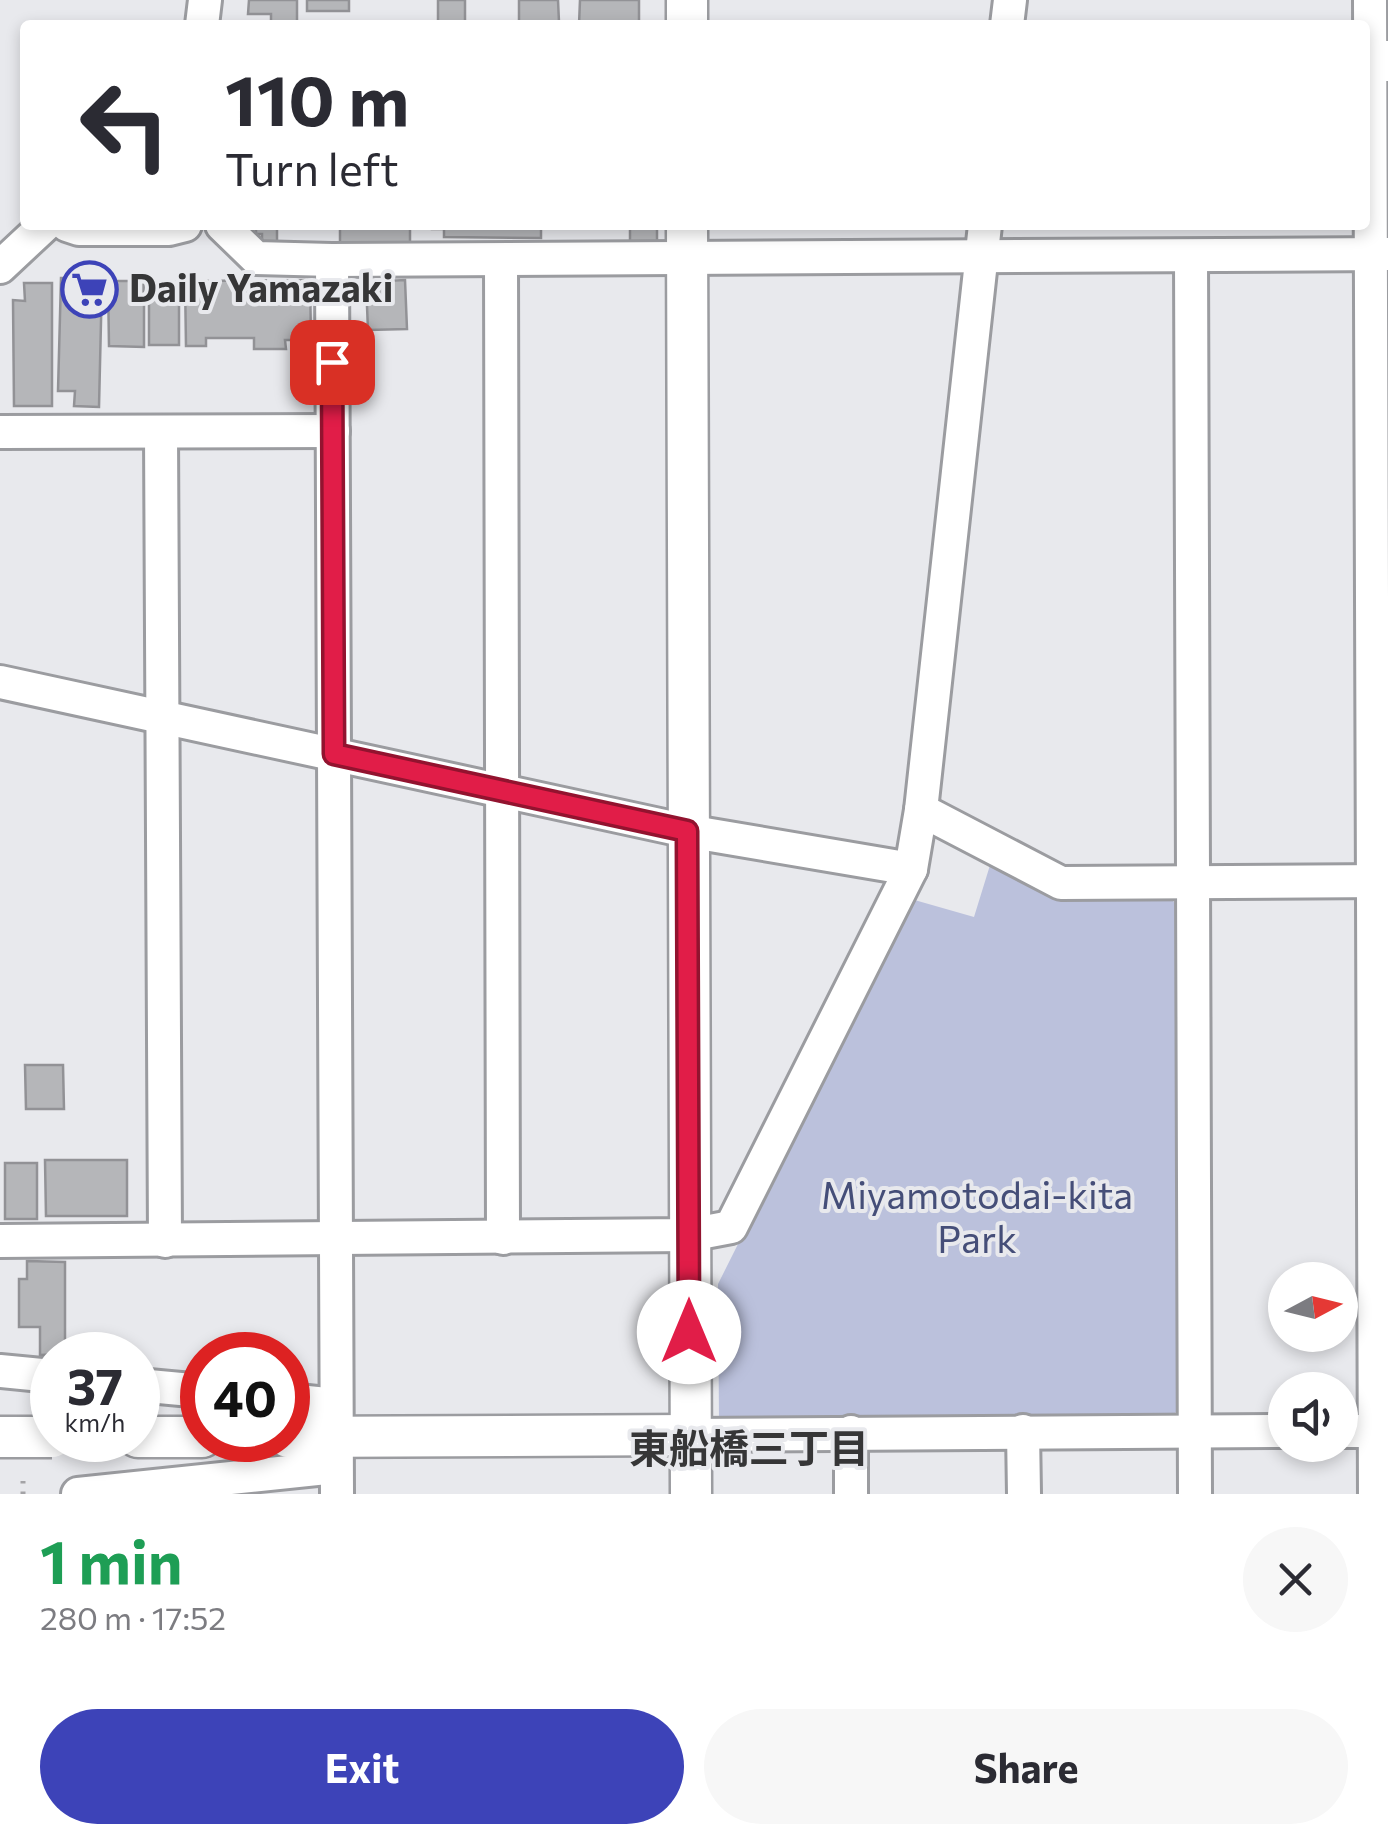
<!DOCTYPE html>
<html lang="en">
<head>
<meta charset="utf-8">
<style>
  body { margin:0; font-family:Commissioner,"Noto Sans JP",sans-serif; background:#f7f7f7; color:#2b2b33; height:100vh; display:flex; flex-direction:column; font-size:38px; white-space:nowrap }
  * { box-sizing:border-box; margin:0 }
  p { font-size:32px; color:#7c7c81 }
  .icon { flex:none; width:55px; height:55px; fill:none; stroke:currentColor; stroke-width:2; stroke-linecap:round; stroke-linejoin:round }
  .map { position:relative; height:1494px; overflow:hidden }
  .sheet { display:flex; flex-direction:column; background:#fff; flex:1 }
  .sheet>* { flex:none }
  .banner { position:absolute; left:20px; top:20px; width:1350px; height:210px; border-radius:10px; box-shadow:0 5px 15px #0003; background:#fff; color:#2b2b33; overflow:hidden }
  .needle { width:65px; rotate:83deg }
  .tools { position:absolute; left:1268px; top:1262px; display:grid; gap:20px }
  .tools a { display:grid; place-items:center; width:90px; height:90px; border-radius:50%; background:#fff; box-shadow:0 5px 15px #0003; font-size:50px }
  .speed { position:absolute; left:30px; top:1332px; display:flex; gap:20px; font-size:50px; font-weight:700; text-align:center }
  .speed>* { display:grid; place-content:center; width:130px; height:130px; border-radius:50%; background:#fff; box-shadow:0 5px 15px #0003; line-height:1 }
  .speed small { font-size:25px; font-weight:400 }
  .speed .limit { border:15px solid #d22; background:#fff; color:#111 }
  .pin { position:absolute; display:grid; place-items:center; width:85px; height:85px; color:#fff; margin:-42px; border-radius:20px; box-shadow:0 5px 15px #0006 }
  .me { position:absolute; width:110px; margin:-55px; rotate:0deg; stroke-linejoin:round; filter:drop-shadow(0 0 8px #0008) }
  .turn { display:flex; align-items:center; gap:35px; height:210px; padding:0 40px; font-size:45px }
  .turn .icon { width:130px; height:130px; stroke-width:2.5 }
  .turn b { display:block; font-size:70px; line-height:85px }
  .round { display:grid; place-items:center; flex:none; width:105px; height:105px; border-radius:52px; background:#f7f7f7 }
  .summary { display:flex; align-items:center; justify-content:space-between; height:170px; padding:0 40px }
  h1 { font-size:60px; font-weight:700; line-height:75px; color:#1e9e55 }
  .primary-button { display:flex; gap:20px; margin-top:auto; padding:20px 40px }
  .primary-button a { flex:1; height:115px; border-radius:60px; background:#3d43b8; color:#fff; font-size:40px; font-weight:700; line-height:115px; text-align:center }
  .primary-button a+a { background:#f7f7f7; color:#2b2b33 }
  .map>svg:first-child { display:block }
</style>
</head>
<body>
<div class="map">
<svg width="1388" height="1494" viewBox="0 0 1388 1494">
  <rect width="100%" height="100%" fill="#e8e9ed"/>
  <polygon fill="#bbc1dc" points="991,862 1168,896 1178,906 1180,1408 1170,1418 719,1420 718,1284 911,899 974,917"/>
  <g fill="#b5b6b9" stroke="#929296" stroke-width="2.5">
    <polygon points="249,0 297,0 297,22 271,22 271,14 248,14"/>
    <rect x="307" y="0" width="42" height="11"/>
    <rect x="438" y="0" width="27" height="23"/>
    <polygon points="519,0 558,0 559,22 519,22"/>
    <polygon points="580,0 639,0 639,25 579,25"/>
    <polygon points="247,225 277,225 277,243 262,242 262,234 256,234 256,226"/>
    <polygon points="340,225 410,225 410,244 340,243"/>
    <polygon points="432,225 541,225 541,238 444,237 444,229 432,229"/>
    <rect x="630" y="225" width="27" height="18"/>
    <polygon points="61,278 102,279 99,407 74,406 75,391 58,391"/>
    <polygon points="310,280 311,340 285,340 286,349 254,349 254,338 206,338 206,346 186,346 185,281"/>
    <polygon points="405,280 407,329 368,330 366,282"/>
    <polygon points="108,281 144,281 144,347 109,346"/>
    <rect x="149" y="282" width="30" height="63"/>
    <polygon points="24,283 52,283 52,406 14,406 13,300 25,301"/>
    <polygon points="25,1065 63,1065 64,1109 26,1109"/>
    <polygon points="45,1160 127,1160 127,1216 46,1216"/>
    <rect x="5" y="1163" width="32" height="56"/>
    <polygon points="27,1261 65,1262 65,1354 40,1355 40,1327 19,1327 19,1279 27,1279"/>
  </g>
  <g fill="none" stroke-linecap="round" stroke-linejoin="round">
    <defs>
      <g id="minor">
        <polyline points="1370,0 1375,1494"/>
        <polyline points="202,25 205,0"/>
        <polyline points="1007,25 1010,0"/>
        <polyline points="67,225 79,229 169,229 185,225"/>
        <polyline points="222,225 256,258 332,260 1388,254"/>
        <polyline points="1191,257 1195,1494"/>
        <polyline points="332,260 337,1494"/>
        <polyline points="501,260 503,1238"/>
        <polyline points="0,267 45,225"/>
        <polyline points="0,432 333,431"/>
        <polyline points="161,432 165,1241"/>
        <polyline points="0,682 687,831 911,869"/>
        <polyline points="921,810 1061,883 1388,881"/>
        <polyline points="0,1241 689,1235 731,1227 911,869 921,810 985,225"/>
        <polyline points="0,1371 52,1376"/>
        <polyline points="138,1385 202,1391"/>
        <polyline points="288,1400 336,1405"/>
        <polyline points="1023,1431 1024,1494"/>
        <polyline points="1340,1431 1375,1431"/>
        <polyline points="851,1432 851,1494"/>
        <polyline points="690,1435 1285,1431"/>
        <polyline points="78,1494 336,1467"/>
      </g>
      <g id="tertiary">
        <polyline points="687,0 687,25"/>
        <polyline points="1365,61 1388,61"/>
        <polyline points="687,225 691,1494"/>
        <polyline points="138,1437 202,1437"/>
        <polyline points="288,1437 690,1435"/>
      </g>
    </defs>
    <use href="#minor" stroke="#9b9ca0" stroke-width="38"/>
    <use href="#tertiary" stroke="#9b9ca0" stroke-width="45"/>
    <polyline stroke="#a3a3a6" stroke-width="5" stroke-dasharray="2.5 8" stroke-linecap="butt" points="23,1494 23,1476"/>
    <use href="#minor" stroke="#fff" stroke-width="32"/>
    <use href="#tertiary" stroke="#fff" stroke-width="40"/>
    <defs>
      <polyline id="tertiary-bridge" points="0,1437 52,1437"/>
    </defs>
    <use href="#tertiary-bridge" stroke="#9b9ca0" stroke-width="45" stroke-linecap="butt"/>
    <use href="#tertiary-bridge" stroke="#fff" stroke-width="40"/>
  </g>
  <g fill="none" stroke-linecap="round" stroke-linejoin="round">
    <defs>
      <polyline id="route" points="332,362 334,754 687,831 689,1332"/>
    </defs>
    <use href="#route" stroke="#92132f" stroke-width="25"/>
    <use href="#route" stroke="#e11d48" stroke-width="18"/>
  </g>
  <defs>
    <symbol id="supermarket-ring" viewBox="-11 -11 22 22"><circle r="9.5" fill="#e8e9ed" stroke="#3d43b8" stroke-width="1.5"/><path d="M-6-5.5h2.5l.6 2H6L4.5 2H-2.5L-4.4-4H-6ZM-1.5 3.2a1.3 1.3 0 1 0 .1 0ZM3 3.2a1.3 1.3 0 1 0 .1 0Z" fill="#3d43b8"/></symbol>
  </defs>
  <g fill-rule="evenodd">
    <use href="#supermarket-ring" x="58" y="258" width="63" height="63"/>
  </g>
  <g text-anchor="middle" stroke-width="8" stroke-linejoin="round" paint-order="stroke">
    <g font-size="38" font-weight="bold" fill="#363637" stroke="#e8e9ed" text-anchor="start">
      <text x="129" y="302">Daily Yamazaki</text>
    </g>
    <g font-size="38" fill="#454e78" stroke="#e8e9ed">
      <text x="977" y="1209">Miyamotodai-kita<tspan x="977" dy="44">Park</tspan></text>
    </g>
    <g font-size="40" font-weight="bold" fill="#363637" stroke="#e8e9ed">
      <text x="749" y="1463">東船橋三丁目</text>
    </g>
  </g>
</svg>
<div class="tools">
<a><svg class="needle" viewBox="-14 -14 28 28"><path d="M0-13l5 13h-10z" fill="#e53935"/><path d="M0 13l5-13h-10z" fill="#7c7c81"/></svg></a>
<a><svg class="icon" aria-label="sound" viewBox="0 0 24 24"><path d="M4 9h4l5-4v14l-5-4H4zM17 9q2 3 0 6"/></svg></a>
</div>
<div class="speed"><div>37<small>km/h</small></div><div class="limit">40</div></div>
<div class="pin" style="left:332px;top:362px;background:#d93025"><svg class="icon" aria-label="arrive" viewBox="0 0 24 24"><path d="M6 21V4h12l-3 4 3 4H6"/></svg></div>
<svg class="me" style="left:689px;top:1332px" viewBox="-20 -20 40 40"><circle r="19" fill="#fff"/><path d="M0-13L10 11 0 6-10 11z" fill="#e11d48"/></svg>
<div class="banner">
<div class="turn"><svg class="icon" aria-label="left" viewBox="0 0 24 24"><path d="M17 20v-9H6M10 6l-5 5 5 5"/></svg><div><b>110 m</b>Turn left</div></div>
</div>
</div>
<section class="sheet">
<div class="summary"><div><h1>1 min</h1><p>280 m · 17:52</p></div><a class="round"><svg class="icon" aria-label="close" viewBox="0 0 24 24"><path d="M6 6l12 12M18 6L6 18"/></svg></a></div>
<div class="primary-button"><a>Exit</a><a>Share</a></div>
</section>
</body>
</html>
